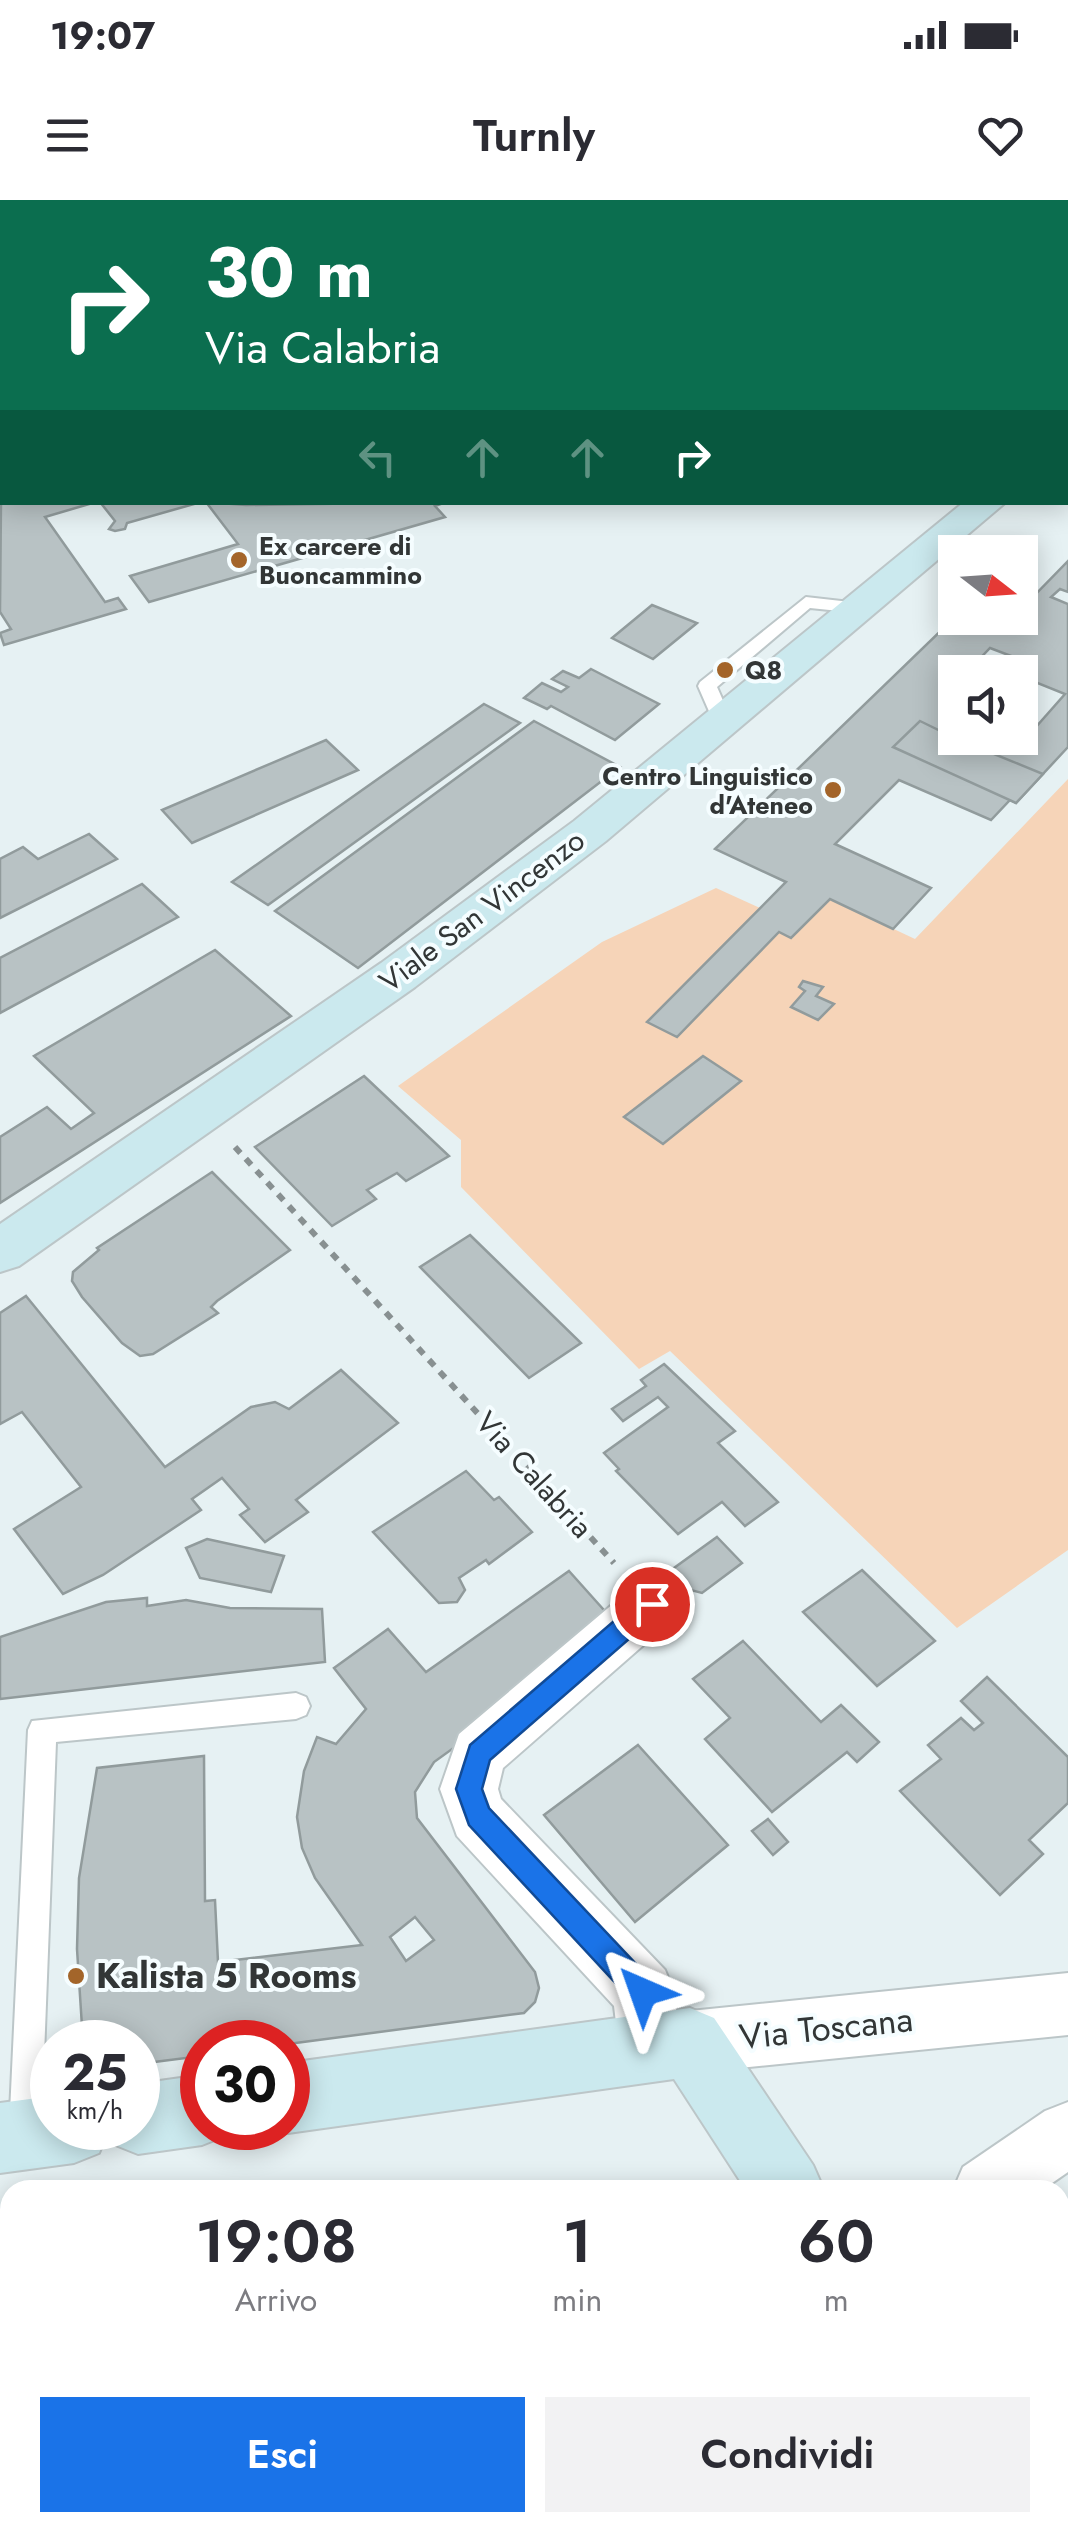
<!DOCTYPE html>
<html lang="it">
<head>
<meta charset="utf-8">
<style>
  body { margin:0; font-family:Jost,sans-serif; background:#f2f2f3; color:#2b2b33; height:100vh; display:flex; flex-direction:column; font-size:38px; white-space:nowrap }
  * { box-sizing:border-box; margin:0 }
  p { font-size:32px; color:#7c7c81 }
  .icon { flex:none; width:55px; height:55px; fill:none; stroke:currentColor; stroke-width:2; stroke-linecap:round; stroke-linejoin:round }
  .map { position:relative; flex:1; overflow:hidden }
  .sheet { position:absolute; left:0px; top:1980px; width:1070px; height:352px; display:flex; flex-direction:column; background:#fff; border-radius:30px 30px 0 0; box-shadow:0 5px 25px #0003 }
  .sheet>* { flex:none }
  .banner { position:absolute; left:0px; top:0px; width:1070px; height:305px; box-shadow:0 5px 25px #0003; background:#0b6e4f; color:#fff; overflow:hidden }
  .needle { width:65px; rotate:107deg }
  .controls { position:absolute; left:938px; top:335px; display:grid; gap:20px }
  .controls a { display:grid; place-items:center; width:100px; height:100px; border-radius:0px; background:#fff; box-shadow:0 5px 25px #0003; font-size:50px }
  .speed { position:absolute; left:30px; top:1820px; display:flex; gap:20px; font-size:50px; font-weight:700; text-align:center }
  .speed>* { display:grid; place-content:center; width:130px; height:130px; border-radius:50%; background:#fff; box-shadow:0 5px 25px #0003; line-height:1 }
  .speed small { font-size:25px; font-weight:400 }
  .speed .limit { border:15px solid #d22; background:#fff; color:#111 }
  .pin { position:absolute; display:grid; place-items:center; width:85px; height:85px; color:#fff; margin:-42px; border:5px solid #fff; border-radius:50%; box-shadow:0 2px 10px #0007 }
  .me { position:absolute; width:110px; margin:-55px; rotate:317deg; stroke-linejoin:round; filter:drop-shadow(0 0 8px #0008) }
  .turn { display:flex; align-items:center; gap:35px; height:210px; padding:0 40px; font-size:45px }
  .turn .icon { width:130px; height:130px; stroke-width:2.5 }
  .turn b { display:block; font-size:70px; line-height:85px }
  .lanes { display:flex; align-items:center; height:95px; padding:0 40px; background:#0003; justify-content:center; gap:50px; direction:ltr }
  .lanes .off { opacity:.35 }
  .eta { display:flex; justify-content:space-evenly; align-items:center; height:170px; text-align:center }
  .eta b { font-size:60px; font-weight:600; line-height:70px }
  .primary-button { display:flex; gap:20px; margin-top:auto; padding:20px 40px }
  .primary-button a { flex:1; height:115px; border-radius:0px; background:#1a73e8; color:#fff; font-size:40px; font-weight:600; line-height:115px; text-align:center }
  .primary-button a+a { background:#f2f2f3; color:#2b2b33 }
  .status { display:flex; justify-content:space-between; align-items:center; height:70px; padding:0 50px; background:#fff; direction:ltr }
  .status svg { height:28px; fill:currentColor }
  header { display:flex; justify-content:space-between; align-items:center; height:130px; padding:0 40px; background:#fff; font-size:45px; font-weight:600 }
  .map>svg:first-child { display:block }
</style>
</head>
<body>
<div class="status"><b>19:07</b><svg viewBox="0 0 49 12"><path d="M0 12V9h3v3zM5 12V6h3v6zM10 12V3h3v9zM15 12V0h3v12zM26 1h20v11H26zM47 4h2v5h-2z"/></svg></div>
<header><svg class="icon" aria-label="menu" viewBox="0 0 24 24"><path d="M4 6h16M4 12h16M4 18h16"/></svg>Turnly<svg class="icon" aria-label="heart" viewBox="0 0 24 24"><path d="M12 20l-8-8c-3-5 5-10 8-4 3-6 11-1 8 4z"/></svg></header>
<div class="map">
<svg width="1068" height="2332" viewBox="0 0 1068 2332">
  <rect width="100%" height="100%" fill="#e6f1f3"/>
  <polygon fill="#f6d4b8" points="1068,579 1068,1350 957,1428 670,1151 639,1169 461,987 461,940 398,886 602,742 716,688 760,708 648,821 676,837 779,732 791,738 830,699 915,739"/>
  <g fill="#b8c2c4" stroke="#919b9c" stroke-width="2.5" fill-rule="evenodd">
    <polygon points="2,191 2,302 96,302 45,317 105,402 118,398 126,409 4,445 0,433 11,429 0,412"/>
    <polygon points="100,302 201,302 127,323 125,329 115,331 109,329 115,321"/>
    <polygon points="206,302 246,305 446,302 435,306 445,317 149,402 130,376 238,344"/>
    <path d="M 1068,361 L 1068,392 L 1060,389 L 1051,397 L 1068,404 L 1068,547 L 1016,603 L 1010,600 L 991,620 L 899,580 L 835,644 L 931,688 L 893,729 L 830,699 L 791,738 L 779,732 L 677,837 L 647,822 L 786,682 L 715,649 L 955,417 L 1020,418 L 1020,400 L 1027,403 ZM 990,448 L 1035,465 L 1025,478 L 1065,494 L 1035,528 L 1020,522 L 1020,538 L 955,538 L 955,493 L 950,491 L 955,486 L 955,472 L 967,472 Z"/>
    <polygon points="652,405 697,423 653,459 612,438"/>
    <polygon points="591,469 659,504 615,540 551,506 547,509 524,498 542,483 561,492 568,487 552,479 563,471 579,478"/>
    <polygon points="484,504 520,523 268,705 232,682"/>
    <polygon points="534,521 620,567 358,768 275,711"/>
    <polygon points="920,521 955,538 1043,574 1016,603 893,547"/>
    <polygon points="326,540 358,570 192,643 162,610"/>
    <polygon points="89,634 117,659 0,718 0,659 23,647 38,659"/>
    <polygon points="142,684 178,717 0,813 0,758"/>
    <polygon points="215,750 291,816 0,1003 0,937 47,907 71,929 94,913 34,856"/>
    <polygon points="803,781 823,787 816,796 834,804 818,820 791,807 805,791 799,787"/>
    <polygon points="703,856 741,881 663,944 624,917"/>
    <polygon points="364,876 449,956 406,981 397,973 367,990 376,999 332,1026 255,947"/>
    <polygon points="212,972 290,1050 217,1101 211,1107 218,1113 153,1154 140,1156 122,1143 82,1097 72,1081 73,1072 99,1050 97,1048"/>
    <polygon points="470,1035 581,1143 529,1178 420,1067"/>
    <polygon points="26,1096 165,1267 251,1207 275,1202 289,1209 341,1170 398,1223 296,1300 308,1312 265,1342 240,1315 249,1309 222,1278 192,1299 201,1310 103,1375 63,1394 14,1329 81,1287 22,1212 0,1224 0,1113"/>
    <polygon points="664,1164 735,1231 718,1243 778,1302 745,1326 722,1302 678,1334 616,1271 619,1269 604,1253 668,1207 658,1197 623,1221 612,1209 646,1186 641,1180"/>
    <polygon points="466,1271 494,1300 499,1297 532,1332 489,1364 486,1360 459,1378 465,1390 457,1402 439,1403 373,1332"/>
    <polygon points="717,1337 742,1363 702,1393 679,1387 667,1373"/>
    <polygon points="207,1339 284,1356 271,1392 200,1378 186,1348"/>
    <polygon points="862,1370 935,1441 877,1486 803,1412"/>
    <path d="M 569,1371 L 620,1428 L 434,1562 L 415,1592 L 417,1618 L 535,1772 L 539,1788 L 535,1802 L 524,1813 L 288,1844 L 202,1842 L 202,1856 L 138,1864 L 138,1842 L 83,1842 L 77,1749 L 79,1678 L 97,1568 L 204,1556 L 205,1701 L 215,1700 L 218,1762 L 362,1745 L 315,1678 L 302,1648 L 297,1617 L 304,1571 L 317,1537 L 336,1544 L 366,1509 L 334,1468 L 388,1429 L 426,1472 ZM 415,1717 L 434,1740 L 406,1761 L 390,1737 Z"/>
    <polygon points="147,1398 147,1406 186,1400 230,1408 322,1409 325,1462 0,1499 0,1437 106,1402"/>
    <polygon points="743,1441 821,1522 841,1505 879,1542 857,1562 847,1552 772,1612 705,1539 730,1518 693,1479"/>
    <polygon points="987,1477 1068,1557 1068,1603 1029,1640 1043,1654 1000,1695 900,1591 941,1559 928,1545 961,1518 974,1530 983,1523 961,1501"/>
    <polygon points="638,1545 728,1645 635,1722 544,1615"/>
    <polygon points="768,1619 788,1642 773,1655 752,1631"/>
    <polygon points="1068,2043 1068,2088 1060,2077 1060,2049"/>
    <polygon points="10,2054 10,2194 0,2195 0,2055"/>
    <polygon points="69,2322 313,2322 313,2332 68,2332"/>
    <polygon points="736,2322 921,2322 928,2332 725,2332"/>
  </g>
  <g fill="none" stroke-linecap="round" stroke-linejoin="round">
    <defs>
      <g id="lane">
        <polygon points="1001,0 1015,0 1015,1 1002,2"/>
        <polygon points="806,397 859,403 868,408 859,413 810,408 717,487 732,521 722,527 715,525 698,486 700,482"/>
        <polygon points="296,1493 306,1497 310,1506 306,1515 296,1519 56,1542 41,1934 36,1945 25,1950 14,1945 9,1934 28,1530 32,1521"/>
      </g>
      <g id="street">
        <polygon points="652,1380 671,1387 679,1404 671,1421 503,1568 498,1589 501,1599 665,1770 674,1792 677,1816 690,1811 1068,1773 1068,1835 690,1873 673,1866 650,1878 628,1869 619,1847 614,1806 457,1636 440,1589 459,1534 633,1387"/>
        <polygon points="1068,1902 1068,1972 1042,1990 953,1990 963,1967 1045,1911"/>
        <polygon points="1060,2298 1068,2308 1068,2332 1002,2332 999,2322 1060,2322"/>
      </g>
      <g id="secondary">
        <rect x="0" y="56" width="2" height="20"/>
        <polygon points="964,302 1006,302 606,641 415,787 19,1066 0,1072 0,1024 381,763 574,621"/>
        <polygon points="690,1808 714,1818 813,1965 824,1990 746,1990 674,1879 288,1933 275,1928 288,1928 288,1863"/>
        <polygon points="202,1875 202,1928 230,1928 227,1935 202,1945 138,1954 113,1944 108,1931 99,1953 74,1963 0,1973 0,1903 52,1896 52,1928 138,1928 138,1884"/>
        <polygon points="521,2322 606,2322 602,2332 517,2332"/>
      </g>
    </defs>
    <use href="#lane" stroke="#bcc6c8" stroke-width="4"/>
    <use href="#street" stroke="#bcc6c8" stroke-width="4"/>
    <use href="#secondary" stroke="#bcc6c8" stroke-width="4"/>
    <polyline stroke="#889091" stroke-width="4" stroke-dasharray="5 5" stroke-linecap="butt" points="490,2 500,0"/>
    <polyline stroke="#889091" stroke-width="6" stroke-dasharray="8 8" stroke-linecap="butt" points="235,947 614,1363"/>
    <use href="#lane" fill="#fff" fill-rule="evenodd"/>
    <use href="#street" fill="#fff" fill-rule="evenodd"/>
    <use href="#secondary" fill="#cbe9ee" fill-rule="evenodd"/>
  </g>
  <polygon fill="#1a73e8" stroke="#114b97" stroke-width="2.5" points="652,1393 660,1396 664,1404 660,1412 490,1560 482,1589 489,1608 653,1782 657,1792 653,1802 643,1806 633,1802 469,1625 456,1589 470,1545 643,1396"/>
  <g fill="#a3652a" stroke="#f5fdff" stroke-width="4">
    <circle cx="239" cy="360" r="10"/>
    <circle cx="725" cy="470" r="10"/>
    <circle cx="833" cy="590" r="10"/>
    <circle cx="76" cy="1776" r="10"/>
  </g>
  <g text-anchor="middle" stroke-width="8" stroke-linejoin="round" paint-order="stroke">
    <g font-size="25" font-weight="bold" fill="#323636" stroke="#f5fdff" text-anchor="start">
      <text x="259" y="355">Ex carcere di<tspan x="259" dy="29">Buoncammino</tspan></text>
      <text x="745" y="479">Q8</text>
      <text x="813" y="585" text-anchor="end">Centro Linguistico<tspan x="813" dy="29">d'Ateneo</tspan></text>
    </g>
    <g font-size="30" fill="#323636" stroke="#f5fdff">
      <text transform="translate(482 711) rotate(-37)" y="10">Viale San Vincenzo</text>
      <text transform="translate(534 1275) rotate(48)" y="10">Via Calabria</text>
    </g>
    <g font-size="35" font-weight="bold" fill="#323636" stroke="#f5fdff" text-anchor="start">
      <text x="96" y="1788">Kalista 5 Rooms</text>
    </g>
    <g font-size="35" fill="#323636" stroke="#f5fdff">
      <text transform="translate(826 1828) rotate(-6)" y="12">Via Toscana</text>
    </g>
  </g>
</svg>
<div class="controls">
<a><svg class="needle" viewBox="-14 -14 28 28"><path d="M0-13l5 13h-10z" fill="#e53935"/><path d="M0 13l5-13h-10z" fill="#7c7c81"/></svg></a>
<a><svg class="icon" aria-label="sound" viewBox="0 0 24 24"><path d="M4 9h4l5-4v14l-5-4H4zM17 9q2 3 0 6"/></svg></a>
</div>
<div class="speed"><div>25<small>km/h</small></div><div class="limit">30</div></div>
<div class="pin" style="left:652px;top:1404px;background:#d93025"><svg class="icon" aria-label="arrive" viewBox="0 0 24 24"><path d="M6 21V4h12l-3 4 3 4H6"/></svg></div>
<svg class="me" style="left:643px;top:1792px" viewBox="-20 -20 40 40"><path d="M0-17L14 15 0 8-14 15z" fill="#1a73e8" stroke="#fff" stroke-width="4"/></svg>
<div class="banner">
<div class="turn"><svg class="icon" aria-label="right" viewBox="0 0 24 24"><path d="M7 20v-9h11M14 6l5 5-5 5"/></svg><div><b>30 m</b>Via Calabria</div></div>
<div class="lanes"><svg class="icon off" aria-label="left" viewBox="0 0 24 24"><path d="M17 20v-9H6M10 6l-5 5 5 5"/></svg><svg class="icon off" aria-label="ahead" viewBox="0 0 24 24"><path d="M12 20V5M6 11l6-6 6 6"/></svg><svg class="icon off" aria-label="ahead" viewBox="0 0 24 24"><path d="M12 20V5M6 11l6-6 6 6"/></svg><svg class="icon" aria-label="right" viewBox="0 0 24 24"><path d="M7 20v-9h11M14 6l5 5-5 5"/></svg></div>
</div>
<section class="sheet">
<div class="eta">
<div><b>19:08</b><p>Arrivo</p></div>
<div><b>1</b><p>min</p></div>
<div><b>60</b><p>m</p></div>
</div>
<div class="primary-button"><a>Esci</a><a>Condividi</a></div>
</section>
</div>
</body>
</html>
